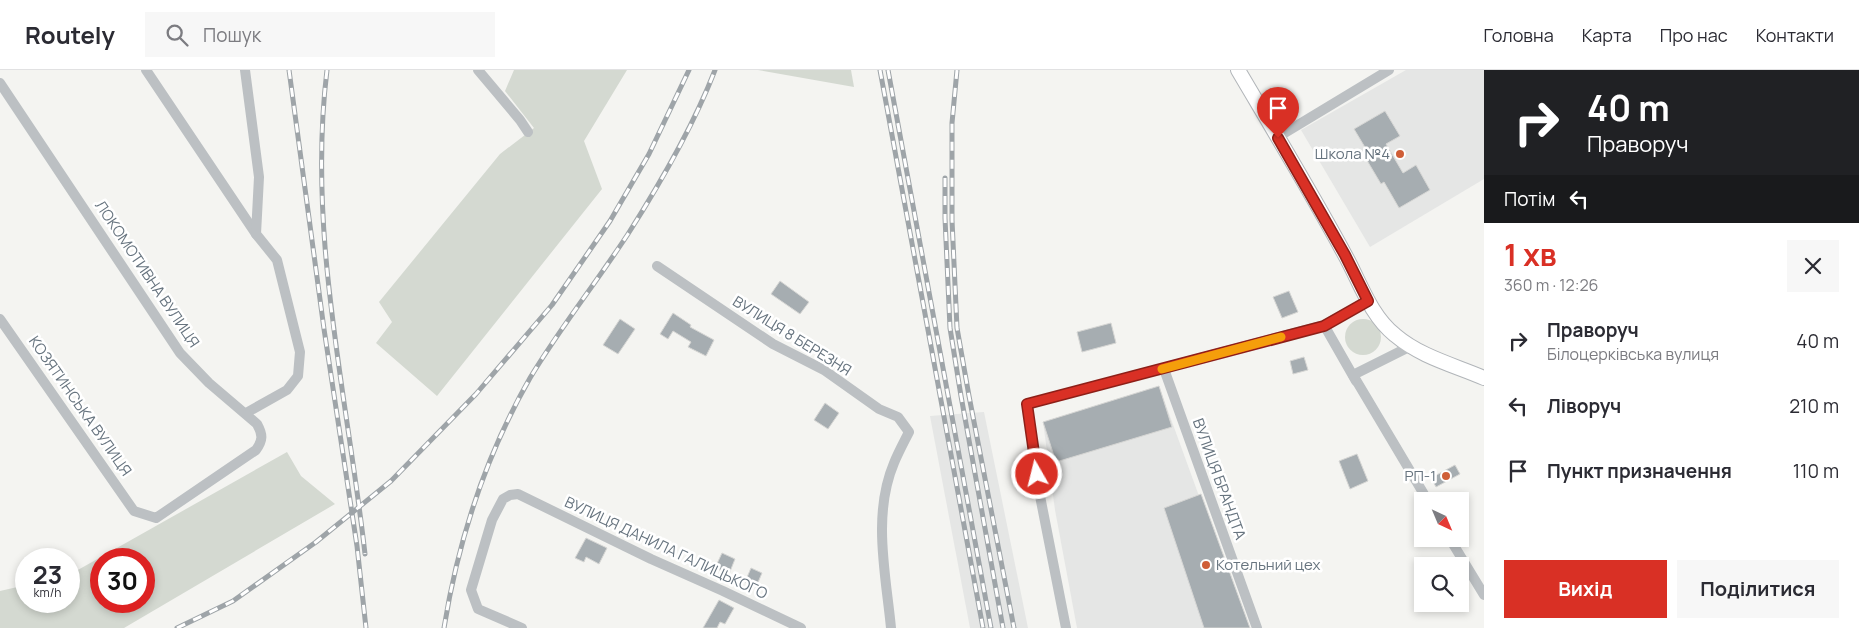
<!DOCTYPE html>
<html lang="uk">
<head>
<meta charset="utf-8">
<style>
  body { margin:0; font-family:Manrope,sans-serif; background:#f7f7f7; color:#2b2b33; height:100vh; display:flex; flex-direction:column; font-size:19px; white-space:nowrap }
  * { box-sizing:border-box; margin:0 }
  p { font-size:16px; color:#7c7c81 }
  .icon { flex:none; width:28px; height:28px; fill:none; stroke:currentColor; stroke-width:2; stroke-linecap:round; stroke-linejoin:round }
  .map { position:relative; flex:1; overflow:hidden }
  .details { display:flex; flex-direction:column; background:#fff; width:375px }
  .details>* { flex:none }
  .top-card { background:#202124; color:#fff; overflow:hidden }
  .needle { width:32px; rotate:136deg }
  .buttons { position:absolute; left:1414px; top:422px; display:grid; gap:10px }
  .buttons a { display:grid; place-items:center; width:55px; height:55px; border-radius:0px; background:#fff; box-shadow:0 2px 8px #0003; font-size:25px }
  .speed { position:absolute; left:15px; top:478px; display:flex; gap:10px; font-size:25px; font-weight:700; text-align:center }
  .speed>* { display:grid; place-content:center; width:65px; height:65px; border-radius:50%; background:#fff; box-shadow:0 2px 8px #0003; line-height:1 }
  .speed small { font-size:12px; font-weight:400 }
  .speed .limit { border:8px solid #d22; background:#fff; color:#111 }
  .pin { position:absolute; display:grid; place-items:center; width:42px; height:42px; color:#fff; margin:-51px -21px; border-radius:50% 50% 50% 0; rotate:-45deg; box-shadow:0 0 5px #0007 }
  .pin .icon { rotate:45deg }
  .me { position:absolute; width:55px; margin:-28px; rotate:352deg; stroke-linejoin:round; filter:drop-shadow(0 0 4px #0008) }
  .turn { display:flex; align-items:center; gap:18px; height:105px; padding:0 20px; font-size:22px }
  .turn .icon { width:65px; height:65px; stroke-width:2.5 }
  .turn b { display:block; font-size:35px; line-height:42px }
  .then { display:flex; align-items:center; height:48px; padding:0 20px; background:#0003; gap:10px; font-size:19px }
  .round { display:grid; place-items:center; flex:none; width:52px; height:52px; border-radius:0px; background:#f7f7f7 }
  .head { display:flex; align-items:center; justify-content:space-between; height:85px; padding:0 20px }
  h1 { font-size:30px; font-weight:700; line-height:38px; color:#d93025 }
  .primary-button { display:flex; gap:10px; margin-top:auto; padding:10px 20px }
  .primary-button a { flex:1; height:58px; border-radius:0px; background:#d93025; color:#fff; font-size:20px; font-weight:700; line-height:58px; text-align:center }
  .primary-button a+a { background:#f7f7f7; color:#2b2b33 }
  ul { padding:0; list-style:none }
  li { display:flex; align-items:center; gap:15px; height:65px; padding:0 20px }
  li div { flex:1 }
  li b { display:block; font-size:19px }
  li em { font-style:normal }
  header { display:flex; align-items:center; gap:30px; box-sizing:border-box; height:70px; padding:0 25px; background:#fff; border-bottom:1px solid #e1e1e2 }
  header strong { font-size:24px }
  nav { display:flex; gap:28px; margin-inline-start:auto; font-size:18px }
  .search { width:350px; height:45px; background:#f7f7f7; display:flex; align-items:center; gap:12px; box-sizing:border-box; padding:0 18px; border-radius:0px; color:#7c7c81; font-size:19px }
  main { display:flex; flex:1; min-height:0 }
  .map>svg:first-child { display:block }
</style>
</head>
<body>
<header>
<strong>Routely</strong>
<div class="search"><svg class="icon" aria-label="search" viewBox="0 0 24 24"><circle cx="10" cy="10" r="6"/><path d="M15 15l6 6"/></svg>Пошук</div>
<nav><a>Головна</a><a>Карта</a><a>Про нас</a><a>Контакти</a></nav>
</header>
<main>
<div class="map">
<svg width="1484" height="558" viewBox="0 0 1484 558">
  <rect width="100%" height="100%" fill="#f4f4f1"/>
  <g fill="#e5e6e5">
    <polygon points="1406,0 1484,0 1484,109 1370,177 1301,60"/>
    <polygon points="1159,316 1247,558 1077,558 1055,440 1043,352"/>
    <polygon points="984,342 1028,558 970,558 930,346"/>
  </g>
  <g fill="#d4d9d1" fill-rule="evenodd">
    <polygon points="514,0 627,0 584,71 602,119 437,326 376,273 392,252 379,232 500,84 534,58 505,21"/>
    <polygon points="758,0 851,0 854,17"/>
    <circle cx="1363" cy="267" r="18"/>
    <path d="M 287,382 L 301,406 L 335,434 L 124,558 L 0,558 L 0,521 L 26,515 L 26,531 L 69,531 L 69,505 ZM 101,489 L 144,489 L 144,531 L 101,531 Z"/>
  </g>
  <g fill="#a6adb1" stroke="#d6d6d4">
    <polygon points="1385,41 1400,66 1386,74 1403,103 1416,95 1430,120 1399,138 1384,112 1381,114 1365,87 1369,84 1354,59"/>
    <polygon points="780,211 809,232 800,244 771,224"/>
    <polygon points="1289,221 1298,242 1282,248 1273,227"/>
    <polygon points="673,243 691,255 690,257 714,270 706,286 688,277 691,272 673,261 668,269 660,264"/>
    <polygon points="620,249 635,259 618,284 603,275"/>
    <polygon points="1111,253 1116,273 1082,282 1077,262"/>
    <polygon points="1304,287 1308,300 1293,304 1290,291"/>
    <polygon points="1159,316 1172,357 1056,392 1043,352"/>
    <polygon points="825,333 839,343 828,359 814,350"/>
    <polygon points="1357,384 1368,411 1350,419 1339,391"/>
    <polygon points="1455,395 1460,404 1436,417 1431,408"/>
    <polygon points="1201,424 1250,558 1204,558 1164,438"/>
    <polygon points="586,468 607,478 599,494 586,487 584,492 575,488"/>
    <polygon points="722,483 735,489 729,504 715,498"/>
    <polygon points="751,498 762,503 756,517 745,512"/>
    <polygon points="719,530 734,538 725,554 720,552 717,558 703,558"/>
  </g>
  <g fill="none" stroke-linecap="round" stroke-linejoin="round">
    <defs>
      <path id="secondary" d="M 1238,0 C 1274,61 1311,122 1345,185 C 1360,212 1370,245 1395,265 C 1421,287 1454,295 1484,308"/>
    </defs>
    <use href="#secondary" stroke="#b1b5b9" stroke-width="16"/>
    <g stroke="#bcc0c3" stroke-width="10">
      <polyline points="146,0 256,164"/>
      <polyline points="245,0 259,107 256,164 277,190 300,282 298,306 287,320 246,343"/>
      <polyline points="478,0 520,50 528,62"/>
      <path d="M 0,13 L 180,283 L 209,313 L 257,354 C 263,365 263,370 256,380 L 156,448 L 134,441 L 0,249"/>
      <polyline points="1278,67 1389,0"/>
      <path d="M 657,196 L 773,274 L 824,300 L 879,339 L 898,347 L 909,362 C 904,372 898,383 894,393 C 872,445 886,505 891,558"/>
      <polyline points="1324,255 1356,311"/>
      <polyline points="1411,276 1353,305 1428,431"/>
      <polyline points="1164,299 1257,558"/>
      <polyline points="1450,469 1484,525"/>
      <polyline points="522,558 478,539 471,520 492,450 503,429 510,425 518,424 651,489 723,521 801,558"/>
      <polyline points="1066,558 1039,421 1027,334 1324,255 1368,231"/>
    </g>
    <use href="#secondary" stroke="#fff" stroke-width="14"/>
    <defs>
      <g id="rail">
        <polyline points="289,0 324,259 357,476 366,558"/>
        <path d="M 327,0 C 307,163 347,324 365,484"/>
        <polyline points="880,0 983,558"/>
        <polyline points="888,0 991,558"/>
        <polyline points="957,0 952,53 952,150 957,258 969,326 1014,558"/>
        <polyline points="945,108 945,148 950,258 961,326 1003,558"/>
        <polyline points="177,558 233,531 316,472 391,411 476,324 552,235 610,151 649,84 689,0"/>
        <path d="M 444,558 C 458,471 486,385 530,308 C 560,258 596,213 628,164 C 661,112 693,57 715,0"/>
      </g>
    </defs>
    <use href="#rail" stroke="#9ea4a8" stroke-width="5"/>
    <use href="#rail" stroke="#fff" stroke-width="3" stroke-dasharray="9" stroke-linecap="butt"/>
  </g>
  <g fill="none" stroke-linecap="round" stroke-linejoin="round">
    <defs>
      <polyline id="route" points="1037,404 1027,334 1324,256 1368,231 1345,185 1278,68"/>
    </defs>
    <use href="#route" stroke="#8d1f18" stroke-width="12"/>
    <use href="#route" stroke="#d93025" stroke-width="9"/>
    <polyline stroke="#f59e0b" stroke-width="9" points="1162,299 1281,267"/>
  </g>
  <g fill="#cf5e37" stroke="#fff" stroke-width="2">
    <circle cx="1400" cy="84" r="5"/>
    <circle cx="1446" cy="406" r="5"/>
    <circle cx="1206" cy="495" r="5"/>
  </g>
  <g text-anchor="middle" stroke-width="5" stroke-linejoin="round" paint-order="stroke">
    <g font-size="15" fill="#67747f" stroke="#fff" text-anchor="end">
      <text x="1390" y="89">Школа №4</text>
      <text x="1436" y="411">РП-1</text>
      <text x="1216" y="500" text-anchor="start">Котельний цех</text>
    </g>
    <g font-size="15" fill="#67747f" stroke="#fff">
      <text transform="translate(147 204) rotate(56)" y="5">ЛОКОМОТИВНА ВУЛИЦЯ</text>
      <text transform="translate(792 266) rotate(32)" y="5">ВУЛИЦЯ 8 БЕРЕЗНЯ</text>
      <text transform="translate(80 336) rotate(55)" y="5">КОЗЯТИНСЬКА ВУЛИЦЯ</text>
      <text transform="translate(1219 409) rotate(70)" y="5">ВУЛИЦЯ БРАНДТА</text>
      <text transform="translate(666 478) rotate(25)" y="5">ВУЛИЦЯ ДАНИЛА ГАЛИЦЬКОГО</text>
    </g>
  </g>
</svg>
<div class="buttons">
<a><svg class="needle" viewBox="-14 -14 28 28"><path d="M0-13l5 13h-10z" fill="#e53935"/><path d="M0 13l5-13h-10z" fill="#7c7c81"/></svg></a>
<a><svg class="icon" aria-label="search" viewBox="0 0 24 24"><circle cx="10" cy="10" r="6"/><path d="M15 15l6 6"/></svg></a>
</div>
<div class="speed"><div>23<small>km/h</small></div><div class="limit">30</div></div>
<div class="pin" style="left:1278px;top:68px;background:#d93025"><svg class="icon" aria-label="arrive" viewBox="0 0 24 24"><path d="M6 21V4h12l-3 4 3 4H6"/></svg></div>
<svg class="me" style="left:1037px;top:404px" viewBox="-20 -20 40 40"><circle r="17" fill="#d93025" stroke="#fff" stroke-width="3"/><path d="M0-11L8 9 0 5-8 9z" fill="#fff"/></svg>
</div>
<section class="details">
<div class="top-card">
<div class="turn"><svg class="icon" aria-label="right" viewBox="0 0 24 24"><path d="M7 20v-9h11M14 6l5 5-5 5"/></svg><div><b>40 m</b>Праворуч</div></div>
<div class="then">Потім<svg class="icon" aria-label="left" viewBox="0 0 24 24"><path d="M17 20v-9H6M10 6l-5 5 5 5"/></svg></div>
</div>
<div class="head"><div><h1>1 хв</h1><p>360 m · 12:26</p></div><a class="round"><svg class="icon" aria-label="close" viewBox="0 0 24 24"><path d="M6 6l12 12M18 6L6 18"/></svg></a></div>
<ul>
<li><svg class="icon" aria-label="right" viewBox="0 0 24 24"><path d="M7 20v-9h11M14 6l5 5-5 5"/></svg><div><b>Праворуч</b><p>Білоцерківська вулиця</p></div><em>40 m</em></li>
<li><svg class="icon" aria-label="left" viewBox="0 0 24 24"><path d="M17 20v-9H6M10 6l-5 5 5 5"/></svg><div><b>Ліворуч</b></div><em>210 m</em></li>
<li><svg class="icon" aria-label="arrive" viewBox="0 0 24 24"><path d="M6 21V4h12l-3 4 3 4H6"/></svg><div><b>Пункт призначення</b></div><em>110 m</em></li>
</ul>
<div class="primary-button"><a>Вихід</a><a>Поділитися</a></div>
</section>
</main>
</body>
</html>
